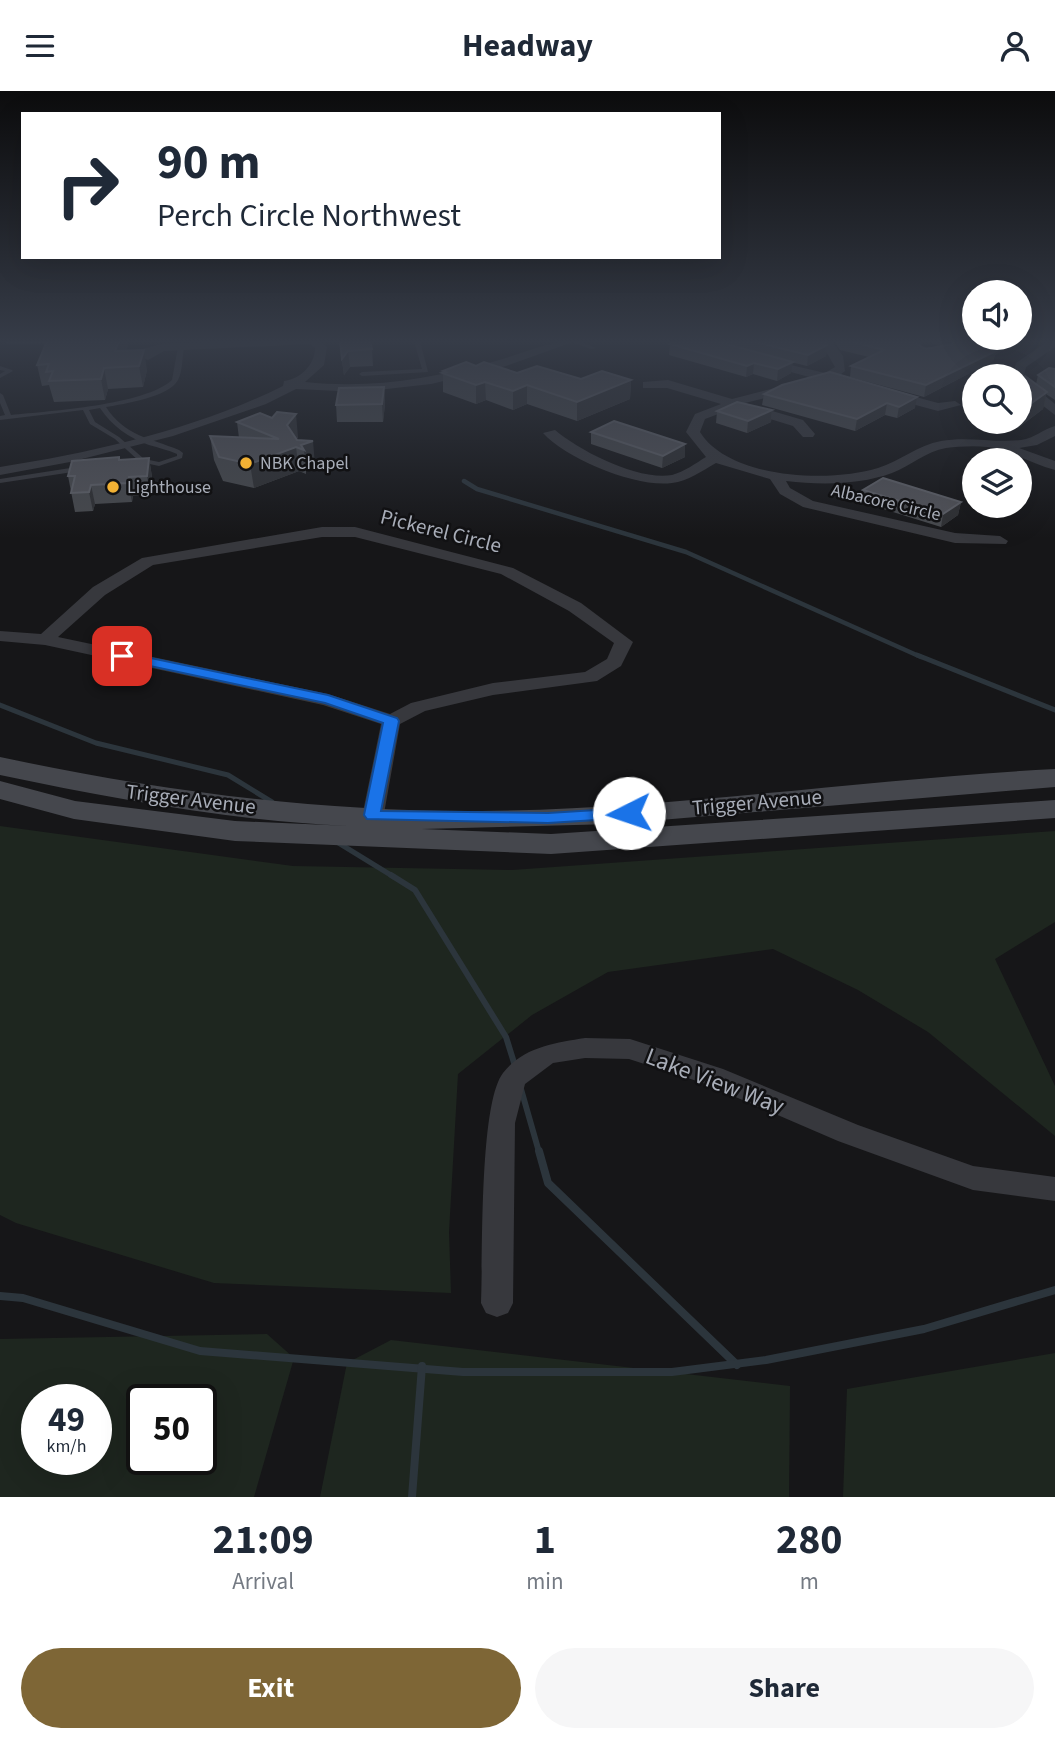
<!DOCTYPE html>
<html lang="en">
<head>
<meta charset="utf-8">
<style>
  body { margin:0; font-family:"Source Sans 3",sans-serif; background:#f6f6f7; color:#1f2937; height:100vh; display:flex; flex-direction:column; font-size:26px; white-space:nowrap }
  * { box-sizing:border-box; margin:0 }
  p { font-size:23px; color:#747a83 }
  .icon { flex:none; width:38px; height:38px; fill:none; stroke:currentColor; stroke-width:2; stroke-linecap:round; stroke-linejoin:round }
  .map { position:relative; height:1406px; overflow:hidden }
  .panel { display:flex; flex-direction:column; background:#fff; flex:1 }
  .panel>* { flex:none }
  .banner { position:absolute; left:21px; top:21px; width:700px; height:147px; border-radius:0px; box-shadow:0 7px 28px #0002; background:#fff; color:#1f2937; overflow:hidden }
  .controls { position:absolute; left:962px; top:189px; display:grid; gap:14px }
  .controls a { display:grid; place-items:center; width:70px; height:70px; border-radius:50%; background:#fff; box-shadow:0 7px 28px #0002; font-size:35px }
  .speed { position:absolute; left:21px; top:1293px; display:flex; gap:14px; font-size:35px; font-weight:700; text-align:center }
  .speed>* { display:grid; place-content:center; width:91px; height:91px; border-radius:50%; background:#fff; box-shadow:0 7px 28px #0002; line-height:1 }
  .speed small { font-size:18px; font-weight:400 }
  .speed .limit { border:4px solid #111; border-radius:10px; background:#fff; color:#111 }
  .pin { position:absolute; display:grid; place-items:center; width:60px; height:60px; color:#fff; margin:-30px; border-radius:14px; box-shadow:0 4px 10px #0006 }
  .me { position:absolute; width:77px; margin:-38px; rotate:266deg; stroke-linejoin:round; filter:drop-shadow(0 0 5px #0008) }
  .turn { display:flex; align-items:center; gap:24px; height:147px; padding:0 21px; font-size:32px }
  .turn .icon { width:91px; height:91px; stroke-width:2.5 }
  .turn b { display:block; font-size:49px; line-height:60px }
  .eta { display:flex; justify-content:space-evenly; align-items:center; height:119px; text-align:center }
  .eta b { font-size:42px; font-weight:700; line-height:49px }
  .action { display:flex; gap:14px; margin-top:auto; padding:14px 21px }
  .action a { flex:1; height:80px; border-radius:42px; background:#7e6636; color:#fff; font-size:28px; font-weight:700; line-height:80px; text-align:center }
  .action a+a { background:#f6f6f7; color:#1f2937 }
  header { display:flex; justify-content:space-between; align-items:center; height:91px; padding:0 21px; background:#fff; font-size:32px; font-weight:700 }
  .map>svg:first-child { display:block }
</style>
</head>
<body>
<header><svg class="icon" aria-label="menu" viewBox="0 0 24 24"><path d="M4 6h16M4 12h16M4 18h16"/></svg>Headway<svg class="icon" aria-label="person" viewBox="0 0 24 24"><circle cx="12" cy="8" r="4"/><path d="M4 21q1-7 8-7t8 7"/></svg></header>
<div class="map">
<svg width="1055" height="1406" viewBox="0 0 1055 1406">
  <rect width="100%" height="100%" fill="#161618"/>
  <g fill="#1e261f" fill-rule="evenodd">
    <polygon points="0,735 293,775 512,779 1055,740 1055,831 995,868 1055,995 1055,1045 928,941 858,899 773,858 608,881 532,924 458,983 449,1141 451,1202 214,1192 16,1132 0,1124"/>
    <path d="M 267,1243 L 294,1267 L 254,1406 L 0,1406 L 0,1248 ZM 96,1309 L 96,1368 L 37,1368 L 37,1309 ZM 201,1309 L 201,1368 L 142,1368 L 142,1309 Z"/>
    <polygon points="391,1249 790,1295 789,1406 320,1406 347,1272"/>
    <polygon points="1055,1262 1055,1406 843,1406 847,1298"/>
  </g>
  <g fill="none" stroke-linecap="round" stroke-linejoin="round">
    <polyline stroke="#2c353c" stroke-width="4.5" points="464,390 477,398 686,461 921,566"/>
    <g stroke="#2c353c" stroke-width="5">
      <polyline points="917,564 1055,619"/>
      <polyline points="0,614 96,652 228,684 272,711"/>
      <polyline points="337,751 394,786"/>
    </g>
    <g stroke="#2c353c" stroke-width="6">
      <polyline points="391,784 415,799 506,946 515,975"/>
      <polyline points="521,998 539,1061"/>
    </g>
    <g stroke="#2c353c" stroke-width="8">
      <polyline points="539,1060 548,1092 737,1274"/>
      <polyline points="0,1205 23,1207 200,1260 463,1281 672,1281 766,1269 924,1238 1055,1199"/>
      <polyline points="412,1406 422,1275"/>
    </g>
    <g fill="#37383d" fill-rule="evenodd">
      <polygon points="414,250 420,250 428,281 362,285 359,283 362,281 422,278"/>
      <polygon points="569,250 579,250 596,257 591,258"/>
      <path d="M 181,254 L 184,256 C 182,267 183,279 178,289 C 169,306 124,313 106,316 C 125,345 150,347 179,359 L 183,362 L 182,367 L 159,375 L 140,371 L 115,348 L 90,333 L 83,319 L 0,329 L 0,325 L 5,324 L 0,312 L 0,302 L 3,304 L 11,324 C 50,320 145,314 172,289 L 178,256 ZM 100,317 C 112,335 129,347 149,354 C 159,357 168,359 177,363 L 177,365 L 159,371 L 144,368 L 119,346 L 95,331 L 89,319 Z"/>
      <polygon points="0,275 12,279 13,280 0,287 0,283 5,280 0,279"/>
      <polygon points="83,375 87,377 86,379 0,392 0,388"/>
    </g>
    <g fill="#37383d" fill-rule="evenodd">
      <path d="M 230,250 L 321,250 L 327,256 L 324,274 L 305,291 C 369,298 431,288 492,271 C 520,264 547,250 576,250 L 506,275 L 431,293 L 360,301 L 296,298 L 266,313 L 173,345 L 70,371 L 0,384 L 0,376 C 96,361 196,338 283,295 L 284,290 C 300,288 315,274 315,257 L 310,253 L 164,260 L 148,269 L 128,262 L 161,253 Z"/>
      <path d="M 820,250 L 832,250 L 843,265 L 845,280 L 832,290 L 745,312 L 803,329 L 815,343 L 813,346 L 803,346 L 793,335 L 734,317 L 705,328 L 700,341 C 729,388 830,392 878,377 C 900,370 918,354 941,350 C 967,345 995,352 1021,349 C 1035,347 1043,338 1055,335 L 1055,345 L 1037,354 L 1019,357 L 1055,370 L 1055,379 C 1036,374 1018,364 1000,358 C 985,354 961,355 946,357 C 926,360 911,375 892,382 C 859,394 821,394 786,390 L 790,397 L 813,410 L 955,442 L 1000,445 L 1008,450 L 1006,453 L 955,452 L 803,416 L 780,403 L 770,388 L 716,372 C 702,380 688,390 672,392 C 637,397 566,368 543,342 L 555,339 C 580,360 638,390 672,384 C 684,381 696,372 706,366 L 686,341 L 695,323 L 721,313 L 667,297 L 643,297 L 643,291 L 668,289 L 732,308 L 813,287 L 761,273 L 761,267 L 825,282 L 835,276 Z"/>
      <polygon points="912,250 926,250 919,256 940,256 928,250 945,250 953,255 950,261 925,266 906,259 904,257"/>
      <polygon points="1048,250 1055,250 1055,256 1026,276 1023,288 1013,285 1016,272"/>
      <polygon points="1020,289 1026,289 1055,313 1055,324 1020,297"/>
      <polygon points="890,299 938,312 955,310 961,314 938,320 886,306 886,300"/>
      <path d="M 322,436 L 355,436 L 513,477 L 581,512 L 633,551 L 621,575 L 597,590 L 493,604 L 425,620 L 400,633 L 380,745 L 369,752 L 358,745 L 381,633 L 323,614 L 45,554 L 0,550 L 0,540 L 41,543 L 93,496 L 142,467 ZM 322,446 L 355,446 L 501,483 L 569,520 L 614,552 L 607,568 L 585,581 L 493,592 L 411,612 L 390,623 L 328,603 L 58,546 L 105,504 L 153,474 Z"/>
      <path d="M 585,947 L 630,948 L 723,978 L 858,1034 L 973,1075 L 1055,1086 L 1055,1110 L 973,1099 L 838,1050 L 703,992 L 629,968 L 585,967 L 553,972 L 525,993 L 515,1032 L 513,1212 L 508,1222 L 497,1226 L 486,1222 L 481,1212 C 483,1167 479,1013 503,982 C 523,956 555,952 585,947 Z"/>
    </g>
    <path fill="#45474d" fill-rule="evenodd" d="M 0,666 C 159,700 319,721 481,720 C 673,718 864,688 1055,678 L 1055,696 L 613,733 L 422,738 L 551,743 L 1055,709 L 1055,727 L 551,763 L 235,750 L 74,728 L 0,708 L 0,690 L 75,710 L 235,730 L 350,735 C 232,730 115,708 0,684 Z"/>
  </g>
  <g fill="#47494d">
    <polygon points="6,250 129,250 126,260 147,279 143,296 108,298 105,309 54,311 49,294 42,295 37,274 46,252 7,253"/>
    <polygon points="339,250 372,258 373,275 350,276 344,284"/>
    <polygon points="677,250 825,250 827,254 826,265 807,275 787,270 791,282 777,290 753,283 746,286 669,264 670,253"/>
    <polygon points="834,250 911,250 926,258 953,252 949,250 1005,250 1003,259 995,264 993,270 924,306 850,286 851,275 869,266 840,259"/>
    <polygon points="476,275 517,282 581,288 631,289 630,308 577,330 527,313 513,319 486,309 476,313 443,301 443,280"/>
    <polygon points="1055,278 1055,309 1046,303 1043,318 1018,337 994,331 1020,331 1020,289 1036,293 1038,284"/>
    <polygon points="782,294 915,317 897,327 885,324 855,340 762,314 764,303"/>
    <polygon points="384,296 385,313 383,331 337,331 336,314"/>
    <polygon points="772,319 771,331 747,342 716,332 717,320"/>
    <polygon points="237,331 298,346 297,348 315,374 306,378 306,383 299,380 254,397 223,390 214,369 210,345 239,347"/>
    <polygon points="591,341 685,366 662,377 591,353"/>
    <polygon points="149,367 152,386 150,404 133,405 132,411 95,413 93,420 75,421 68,385 120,369"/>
    <polygon points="863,399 961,411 958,424 941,436 861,411"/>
  </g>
  <g fill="#2f3033">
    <polygon points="119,250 129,250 121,276 115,260"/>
    <polygon points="996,250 1005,250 1003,259 995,264 993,270 924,306 926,294 988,258"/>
    <polygon points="827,254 826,265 807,275 808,264"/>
    <polygon points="144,259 147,279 143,296 139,275"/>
    <polygon points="348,260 350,276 344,284 342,268"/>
    <polygon points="793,271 791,282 777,290 778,278"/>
    <polygon points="754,272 753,283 746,286 747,275"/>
    <polygon points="104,277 108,298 105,309 101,288"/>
    <polygon points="631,289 630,308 577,330 577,311"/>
    <polygon points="485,291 486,309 476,313 476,294"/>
    <polygon points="527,294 527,313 513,319 513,300"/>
    <polygon points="384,296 385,313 383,331 382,313"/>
    <polygon points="1047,301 1043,318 1018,337 1020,331 1022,319"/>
    <polygon points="917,306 915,317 897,327 899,316"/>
    <polygon points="887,312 885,324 855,340 857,328"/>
    <polygon points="772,319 771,331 747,342 748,330"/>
    <polygon points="296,323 298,346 290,358 287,334"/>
    <polygon points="313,350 315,374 306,378 304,359 301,354"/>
    <polygon points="685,353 685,366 662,377 663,365"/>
    <polygon points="296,356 299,380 254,397 250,373"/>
    <polygon points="149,367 152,386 150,404 147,385"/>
    <polygon points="129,386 133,405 132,411 128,392"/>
    <polygon points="91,394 95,413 93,420 89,401"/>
    <polygon points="961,411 958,424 941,436 943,423"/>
  </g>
  <g fill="#525359" stroke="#5f6168" stroke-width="2">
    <polygon points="47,250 119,250 115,260 144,259 139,275 104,277 101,288 49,290 53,280 46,281 49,273 37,274"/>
    <polygon points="340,250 370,250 372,258 348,260 342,268"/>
    <polygon points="677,250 715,250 793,271 778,278 754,272 747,275 670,253"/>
    <polygon points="751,250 825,250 827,254 808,264"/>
    <polygon points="850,250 911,250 926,258 953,253 954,250 1002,250 988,258 996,260 926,294 851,275 884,259"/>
    <polygon points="466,271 476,275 484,271 517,282 537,275 581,288 602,280 631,289 577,311 527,294 513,300 485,291 476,294 442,282 446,281 443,280"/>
    <polygon points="1049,277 1055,278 1055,296 1038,284"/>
    <polygon points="830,281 917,306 899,316 887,312 857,328 764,303 782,294"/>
    <polygon points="1025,285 1047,301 1022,319 1020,319 1020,289"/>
    <polygon points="384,296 382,313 336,314 339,297"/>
    <polygon points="737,311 772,319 748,330 717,320"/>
    <polygon points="277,321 296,323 287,334 297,349 313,350 301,354 304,359 296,356 250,373 219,366 210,345 279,348 237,331 260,322 272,327"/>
    <polygon points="614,330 685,353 663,365 591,341"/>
    <polygon points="119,366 119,369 149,367 147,385 129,386 128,392 91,394 89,401 71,402 75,385 68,385 72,370"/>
    <polygon points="883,387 961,411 943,423 863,399"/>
  </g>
  <linearGradient id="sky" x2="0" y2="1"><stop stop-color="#0c0c0d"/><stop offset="0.56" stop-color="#363c48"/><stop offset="1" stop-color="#363c48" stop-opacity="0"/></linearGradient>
  <rect width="1055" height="447" fill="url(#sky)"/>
  <polygon fill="#1a73e8" stroke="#114b97" stroke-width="2" points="122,561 328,604 397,627 399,630 381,720 548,722 629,717 638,722 629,727 548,732 367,728 364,724 383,632 325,612 117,568 117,562"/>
  <g fill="#f2b134" stroke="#111113" stroke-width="2.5">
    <circle cx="246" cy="372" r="7"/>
    <circle cx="113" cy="396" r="7"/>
  </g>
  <g text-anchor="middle" stroke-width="5" stroke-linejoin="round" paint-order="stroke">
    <g font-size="18" fill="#a8adb8" stroke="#111113" text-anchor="start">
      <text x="260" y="378">NBK Chapel</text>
      <text x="127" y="402">Lighthouse</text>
    </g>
    <g font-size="18" fill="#a8adb8" stroke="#111113">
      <text transform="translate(886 411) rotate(13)" y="6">Albacore Circle</text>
    </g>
    <g font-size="21" fill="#a8adb8" stroke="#111113">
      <text transform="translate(441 440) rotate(14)" y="7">Pickerel Circle</text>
      <text transform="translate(191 708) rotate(7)" y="7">Trigger Avenue</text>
      <text transform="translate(757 711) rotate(-5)" y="7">Trigger Avenue</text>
    </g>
    <g font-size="24" fill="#a8adb8" stroke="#111113">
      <text transform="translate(715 990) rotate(21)" y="8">Lake View Way</text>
    </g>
  </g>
</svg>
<div class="controls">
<a><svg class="icon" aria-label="sound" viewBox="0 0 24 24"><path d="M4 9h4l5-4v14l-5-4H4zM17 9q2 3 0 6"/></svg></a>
<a><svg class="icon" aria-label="search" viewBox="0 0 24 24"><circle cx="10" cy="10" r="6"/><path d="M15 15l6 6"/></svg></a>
<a><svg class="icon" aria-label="layers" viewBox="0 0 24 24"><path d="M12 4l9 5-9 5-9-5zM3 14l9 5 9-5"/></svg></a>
</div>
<div class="speed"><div>49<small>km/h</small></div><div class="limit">50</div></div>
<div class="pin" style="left:122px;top:565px;background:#d93025"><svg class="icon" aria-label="arrive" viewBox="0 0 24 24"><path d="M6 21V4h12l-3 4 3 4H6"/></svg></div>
<svg class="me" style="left:629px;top:722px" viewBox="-20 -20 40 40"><circle r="19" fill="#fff"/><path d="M0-13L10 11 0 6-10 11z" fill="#1a73e8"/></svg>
<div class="banner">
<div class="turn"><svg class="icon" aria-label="right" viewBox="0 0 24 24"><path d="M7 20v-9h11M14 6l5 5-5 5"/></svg><div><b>90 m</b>Perch Circle Northwest</div></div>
</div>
</div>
<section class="panel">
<div class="eta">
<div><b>21:09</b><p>Arrival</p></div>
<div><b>1</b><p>min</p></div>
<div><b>280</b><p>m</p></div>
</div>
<div class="action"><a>Exit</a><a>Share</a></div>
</section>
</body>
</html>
